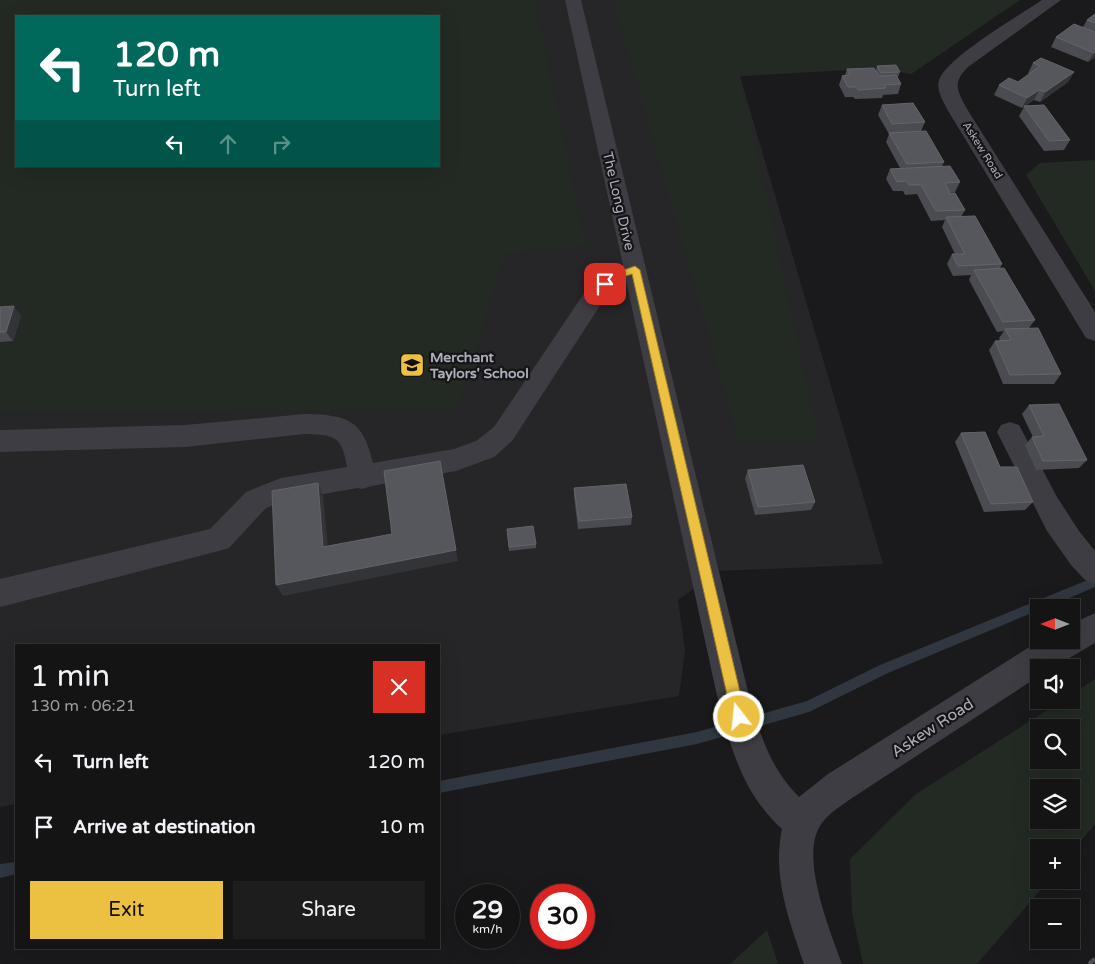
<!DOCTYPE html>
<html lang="en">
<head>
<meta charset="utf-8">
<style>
  body { margin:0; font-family:"Varela Round",sans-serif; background:#1d1d1e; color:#f1f3f6; height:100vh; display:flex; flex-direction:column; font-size:19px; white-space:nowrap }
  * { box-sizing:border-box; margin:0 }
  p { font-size:16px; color:#9d9ea0 }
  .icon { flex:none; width:28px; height:28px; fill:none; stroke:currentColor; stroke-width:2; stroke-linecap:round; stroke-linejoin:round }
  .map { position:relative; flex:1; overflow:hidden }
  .drawer { position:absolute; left:15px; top:644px; width:425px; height:305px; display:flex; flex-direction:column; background:#141415; border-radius:0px; box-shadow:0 5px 20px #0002,0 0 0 1px #333334 }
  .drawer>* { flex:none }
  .banner { position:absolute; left:15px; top:15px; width:425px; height:152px; border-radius:0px; box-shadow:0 5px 20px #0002,0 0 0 1px #333334; background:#00695c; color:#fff; overflow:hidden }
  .needle { width:32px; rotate:270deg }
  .buttons { position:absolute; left:1030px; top:599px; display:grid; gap:10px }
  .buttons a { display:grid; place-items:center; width:50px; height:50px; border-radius:0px; background:#141415; box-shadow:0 5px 20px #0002,0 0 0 1px #333334; font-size:25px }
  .speed { position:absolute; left:455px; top:884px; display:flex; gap:10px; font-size:25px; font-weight:700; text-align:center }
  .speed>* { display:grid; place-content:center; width:65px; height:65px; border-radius:50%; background:#141415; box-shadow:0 5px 20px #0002,0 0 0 1px #333334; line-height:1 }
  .speed small { font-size:12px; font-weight:400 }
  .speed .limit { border:8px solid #d22; background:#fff; color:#111 }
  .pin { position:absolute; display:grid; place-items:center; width:42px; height:42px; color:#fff; margin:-21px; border-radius:10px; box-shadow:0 2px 8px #0006 }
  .me { position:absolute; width:55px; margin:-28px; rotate:344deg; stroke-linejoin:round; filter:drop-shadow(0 0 4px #0008) }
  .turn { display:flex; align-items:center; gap:18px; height:105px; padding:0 15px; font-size:22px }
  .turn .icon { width:65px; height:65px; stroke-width:2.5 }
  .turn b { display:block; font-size:35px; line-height:42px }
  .lanes { display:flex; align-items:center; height:48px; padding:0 15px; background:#0003; justify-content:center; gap:25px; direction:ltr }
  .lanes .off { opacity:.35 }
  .round { display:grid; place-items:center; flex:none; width:52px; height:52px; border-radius:0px; background:#1d1d1e }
  .headline { display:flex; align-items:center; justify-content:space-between; height:85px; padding:0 15px }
  h1 { font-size:30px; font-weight:600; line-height:38px }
  .primary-button { display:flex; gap:10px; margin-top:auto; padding:10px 15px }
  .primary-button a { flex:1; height:58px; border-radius:0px; background:#ecc142; color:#111; font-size:20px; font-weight:600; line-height:58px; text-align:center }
  .primary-button a+a { background:#1d1d1e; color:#f1f3f6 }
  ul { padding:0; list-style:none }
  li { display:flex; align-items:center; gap:15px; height:65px; padding:0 15px }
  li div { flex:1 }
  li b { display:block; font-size:19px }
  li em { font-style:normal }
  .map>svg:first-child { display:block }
</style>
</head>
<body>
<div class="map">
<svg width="1095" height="964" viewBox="0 0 1095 964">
  <rect width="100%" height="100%" fill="#1a1a1c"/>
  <path fill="#262629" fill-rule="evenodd" d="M 0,0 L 1020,0 L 911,74 L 882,68 L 740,76 L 883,564 L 718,571 L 678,600 L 685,650 L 679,696 L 439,735 L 439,645 L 16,645 L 16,804 L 0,807 ZM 16,16 L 439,16 L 439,166 L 16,166 Z"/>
  <g fill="#222a23" fill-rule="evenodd">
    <path d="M 0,0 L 535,0 L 585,245 L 505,254 L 457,409 L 0,413 ZM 16,16 L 439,16 L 439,166 L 16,166 Z"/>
    <polygon points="613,0 1020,0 911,74 882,68 740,76 819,440 739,443"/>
    <polygon points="1095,160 1095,291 1026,175 1040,163"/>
    <path d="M 1095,679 L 1095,824 L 1071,853 L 1071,848 L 1039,848 L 1039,880 L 1049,880 L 977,964 L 863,964 L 852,913 L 850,859 L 916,794 L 1063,700 L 1071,700 L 1071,695 ZM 1039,728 L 1071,728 L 1071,760 L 1039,760 ZM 1039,788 L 1071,788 L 1071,820 L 1039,820 Z"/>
    <polygon points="767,930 778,964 730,964"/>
  </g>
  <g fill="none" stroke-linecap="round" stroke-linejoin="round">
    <g fill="#303740" fill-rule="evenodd">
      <polygon points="1095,577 1095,587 1046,608 1039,608 1039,610 888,673 809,712 697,744 439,793 439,781 697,732 807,701 880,665"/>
      <polygon points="16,862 16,874 0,878 0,864"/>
    </g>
    <g fill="#3d3d43" fill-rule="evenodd">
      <path d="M 565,0 L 581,0 L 750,700 C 761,737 771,769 799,797 L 828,774 L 1039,641 L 1071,640 L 1071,624 L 1095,613 L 1095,643 L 1052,668 L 1039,668 L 1039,676 L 852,798 C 841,806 827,814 820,826 C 800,858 830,931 842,964 L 804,964 C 789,920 772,876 782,829 C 742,792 732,751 718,700 L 626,281 L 621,283 L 605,298 L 512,441 L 494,457 L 456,471 L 372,486 L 362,489 L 358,488 L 284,501 L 266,508 L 229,548 L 219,551 L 0,607 L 0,579 L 210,529 L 246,492 L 281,478 L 347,467 C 342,436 335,435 305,434 L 185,447 L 0,452 L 0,430 L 185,425 L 305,414 C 347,415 363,419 373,463 L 454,449 L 476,441 L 494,427 L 589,286 L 605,271 L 623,265 Z"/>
      <path d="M 1042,0 L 1061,0 L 968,67 C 952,83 957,90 967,109 L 1095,312 L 1095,341 L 1086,338 L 947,109 C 943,101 936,90 939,80 C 947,57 1020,15 1042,0 Z"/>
      <polygon points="1010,422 1019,425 1057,497 1079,531 1095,551 1095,584 1085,580 1071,565 1047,531 997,432 1001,425"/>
    </g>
    <polyline stroke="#4e4f56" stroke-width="4.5" stroke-dasharray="8 6" stroke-linecap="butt" points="1089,964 1095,959"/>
  </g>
  <g fill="#4b4c51">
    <polygon points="1095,14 1095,57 1088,62 1051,47 1056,37 1083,27 1087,20"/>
    <polygon points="1033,63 1074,72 1068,82 1040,102 1034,100 1025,106 1070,140 1064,150 1044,151 1019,116 1024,107 1022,108 994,95 999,85 1018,82 1029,74 1028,73"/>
    <polygon points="877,66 900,72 898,77 897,77 901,84 898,94 883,95 882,98 855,99 853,97 845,97 839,85 842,76 845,75 847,69 876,70"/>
    <polygon points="882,105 925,122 921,131 944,162 942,166 960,182 955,192 950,192 965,210 961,217 1002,264 1000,268 1035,320 1029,328 1061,374 1054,384 1003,384 989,350 995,341 1000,341 999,338 1004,331 997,332 969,280 971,275 953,276 947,264 952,254 955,254 942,227 945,220 931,221 917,194 905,195 903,191 893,191 886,179 890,169 900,168 886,142 889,134 878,115"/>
    <polygon points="0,307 21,316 13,341 0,342"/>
    <polygon points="1029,405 1087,460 1079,468 1036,470 1025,445 1032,437 1033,437 1022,414"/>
    <polygon points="961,433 1000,467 1033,502 1025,510 984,512 955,442"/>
    <polygon points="748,470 815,502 811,510 755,515 745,478"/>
    <polygon points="574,488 632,517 631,525 578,529 574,496"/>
    <polygon points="507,529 536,544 536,548 509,551"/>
  </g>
  <g fill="#333437">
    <polygon points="1095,52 1095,57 1088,62 1094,53"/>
    <polygon points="1074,72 1068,82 1040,102 1045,92"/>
    <polygon points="1039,90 1034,100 1022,108 1027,98"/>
    <polygon points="14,306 21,316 13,341 6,332"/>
    <polygon points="440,461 458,561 283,596 276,585 456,550"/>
    <polygon points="318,483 323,495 329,558 323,547"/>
  </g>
  <g fill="#56575c" stroke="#64656b">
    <polygon points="1095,14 1095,23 1087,20"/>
    <polygon points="1074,24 1095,32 1095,52 1094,53 1056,37"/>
    <polygon points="1041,58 1074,72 1045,92 1039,90 1027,98 999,85 1009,78 1018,82 1040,66 1033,63"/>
    <polygon points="896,65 900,72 881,73 877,66"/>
    <polygon points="874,68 879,76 896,75 901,84 884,85 886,88 858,90 856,87 848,87 842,76 850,75 847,69"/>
    <polygon points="913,103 925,122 892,124 882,105"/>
    <polygon points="1044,105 1070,140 1049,141 1024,106"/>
    <polygon points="926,131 944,162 907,164 889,133"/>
    <polygon points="950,166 960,182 945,183 950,193 955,193 965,210 936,211 921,185 909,185 907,181 897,182 890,169"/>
    <polygon points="975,216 1002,264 958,266 952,254 965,254 946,217"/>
    <polygon points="1004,268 1035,320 1003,322 974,270"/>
    <polygon points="14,306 6,332 0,332 0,307"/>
    <polygon points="1038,328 1061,374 1010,375 995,341 1011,340 1005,329"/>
    <polygon points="1059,404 1087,460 1043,461 1032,437 1044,436 1029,405"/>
    <polygon points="985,432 1000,467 1017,467 1033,502 991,504 961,433"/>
    <polygon points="440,461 456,550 276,585 272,491 318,483 323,547 392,534 384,471"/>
    <polygon points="803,465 815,502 758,507 748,470"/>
    <polygon points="626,484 632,517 579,521 574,488"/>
    <polygon points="533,526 536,544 509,547 507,529"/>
  </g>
  <polygon fill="#ecc142" stroke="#997d2b" points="635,266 640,270 746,717 744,722 739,724 734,722 732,717 632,274 617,279 605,288 600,284 610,275"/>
  <defs>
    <symbol id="school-square" viewBox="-11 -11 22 22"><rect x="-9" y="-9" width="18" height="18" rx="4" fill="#ecc142" stroke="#151517"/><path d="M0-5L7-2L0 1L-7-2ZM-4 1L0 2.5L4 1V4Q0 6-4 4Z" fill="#111"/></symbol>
  </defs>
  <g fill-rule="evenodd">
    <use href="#school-square" x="398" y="351" width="28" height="28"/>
  </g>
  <g text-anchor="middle" stroke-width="4.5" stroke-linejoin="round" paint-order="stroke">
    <g font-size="11" fill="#adb0bb" stroke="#151517">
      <text transform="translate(983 150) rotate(58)" y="4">Askew Road</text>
    </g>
    <g font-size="14" fill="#adb0bb" stroke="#151517">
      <text transform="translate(619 201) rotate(77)" y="5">The Long Drive</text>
    </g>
    <g font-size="14" font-weight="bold" fill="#adb0bb" stroke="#151517" text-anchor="start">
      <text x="430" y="362">Merchant<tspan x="430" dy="16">Taylors' School</tspan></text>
    </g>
    <g font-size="16" fill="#adb0bb" stroke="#151517">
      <text transform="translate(932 727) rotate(-33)" y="6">Askew Road</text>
    </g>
  </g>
</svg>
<div class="buttons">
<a><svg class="needle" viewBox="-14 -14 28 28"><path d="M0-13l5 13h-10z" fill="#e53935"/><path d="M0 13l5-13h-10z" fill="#9d9ea0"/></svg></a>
<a><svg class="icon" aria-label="sound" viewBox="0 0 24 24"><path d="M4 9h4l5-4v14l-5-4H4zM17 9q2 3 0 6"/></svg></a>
<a><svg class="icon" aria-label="search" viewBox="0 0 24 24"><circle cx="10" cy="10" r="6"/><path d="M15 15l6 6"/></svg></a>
<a><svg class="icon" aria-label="layers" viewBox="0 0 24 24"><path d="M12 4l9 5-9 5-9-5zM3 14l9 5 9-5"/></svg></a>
<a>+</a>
<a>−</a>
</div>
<div class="speed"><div>29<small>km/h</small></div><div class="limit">30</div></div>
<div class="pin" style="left:605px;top:284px;background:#d93025"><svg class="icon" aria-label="arrive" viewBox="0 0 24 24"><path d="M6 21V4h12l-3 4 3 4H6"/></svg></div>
<svg class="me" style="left:739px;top:717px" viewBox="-20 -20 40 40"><circle r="17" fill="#ecc142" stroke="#fff" stroke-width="3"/><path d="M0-11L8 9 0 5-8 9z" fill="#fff"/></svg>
<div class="banner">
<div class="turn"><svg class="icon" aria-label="left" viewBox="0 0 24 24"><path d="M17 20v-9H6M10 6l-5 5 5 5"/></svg><div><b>120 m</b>Turn left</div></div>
<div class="lanes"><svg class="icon" aria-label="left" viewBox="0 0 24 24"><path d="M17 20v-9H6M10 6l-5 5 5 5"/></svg><svg class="icon off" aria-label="ahead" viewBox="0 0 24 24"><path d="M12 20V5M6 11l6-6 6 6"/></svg><svg class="icon off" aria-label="right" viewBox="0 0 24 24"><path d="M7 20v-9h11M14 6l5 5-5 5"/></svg></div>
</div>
<section class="drawer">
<div class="headline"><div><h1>1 min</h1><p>130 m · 06:21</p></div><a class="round" style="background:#d93025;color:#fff"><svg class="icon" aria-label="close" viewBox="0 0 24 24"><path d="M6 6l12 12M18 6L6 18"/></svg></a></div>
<ul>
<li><svg class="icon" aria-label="left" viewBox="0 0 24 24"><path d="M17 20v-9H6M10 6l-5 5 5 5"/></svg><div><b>Turn left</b></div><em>120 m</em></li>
<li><svg class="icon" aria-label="arrive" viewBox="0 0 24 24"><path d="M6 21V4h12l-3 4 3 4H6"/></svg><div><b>Arrive at destination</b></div><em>10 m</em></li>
</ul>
<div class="primary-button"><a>Exit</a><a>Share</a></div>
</section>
</div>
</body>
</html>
